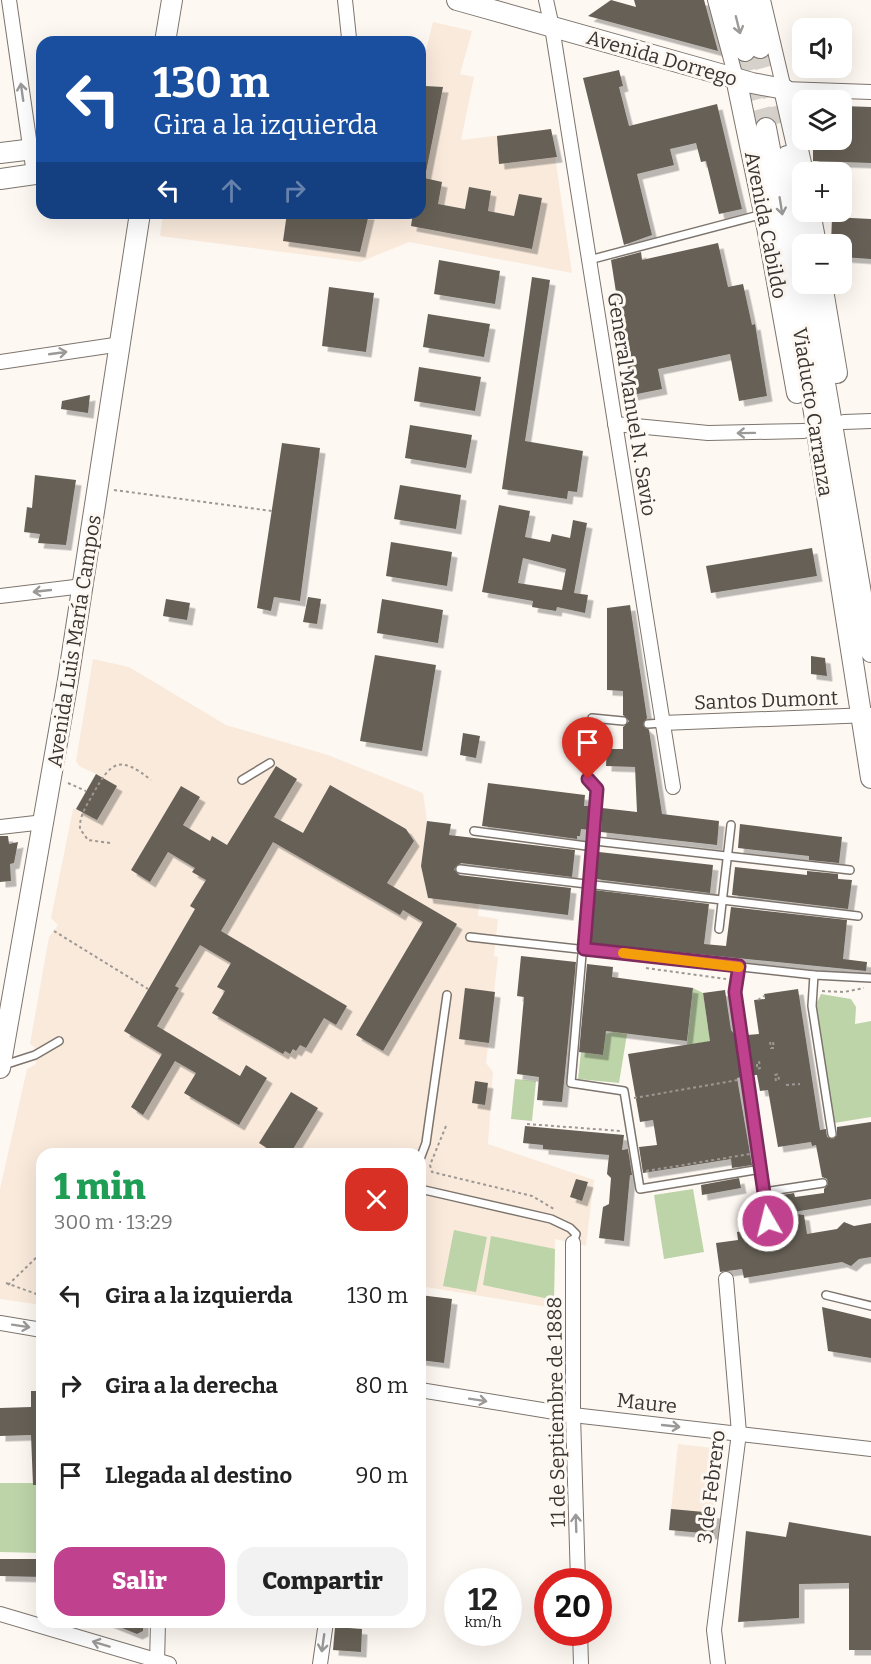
<!DOCTYPE html>
<html lang="es">
<head>
<meta charset="utf-8">
<style>
  body { margin:0; font-family:Bitter,serif; background:#f2f2f2; color:#222; height:100vh; display:flex; flex-direction:column; font-size:22px; white-space:nowrap }
  * { box-sizing:border-box; margin:0 }
  p { font-size:20px; color:#767676 }
  .icon { flex:none; width:33px; height:33px; fill:none; stroke:currentColor; stroke-width:2; stroke-linecap:round; stroke-linejoin:round }
  .map { position:relative; flex:1; overflow:hidden }
  .details { position:absolute; left:36px; top:1148px; width:390px; height:480px; display:flex; flex-direction:column; background:#fff; border-radius:18px; box-shadow:0 6px 24px #0002 }
  .details>* { flex:none }
  .top-card { position:absolute; left:36px; top:36px; width:390px; height:183px; border-radius:18px; box-shadow:0 6px 24px #0002; background:#1a4fa0; color:#fff; overflow:hidden }
  .buttons { position:absolute; left:792px; top:18px; display:grid; gap:12px }
  .buttons a { display:grid; place-items:center; width:60px; height:60px; border-radius:12px; background:#fff; box-shadow:0 6px 24px #0002; font-size:30px }
  .speed { position:absolute; left:444px; top:1568px; display:flex; gap:12px; font-size:30px; font-weight:700; text-align:center }
  .speed>* { display:grid; place-content:center; width:78px; height:78px; border-radius:50%; background:#fff; box-shadow:0 6px 24px #0002; line-height:1 }
  .speed small { font-size:15px; font-weight:400 }
  .speed .limit { border:9px solid #d22; background:#fff; color:#111 }
  .pin { position:absolute; display:grid; place-items:center; width:51px; height:51px; color:#fff; margin:-62px -26px; border-radius:50% 50% 50% 0; rotate:-45deg; box-shadow:0 0 6px #0007 }
  .pin .icon { rotate:45deg }
  .me { position:absolute; width:66px; margin:-33px; rotate:352deg; stroke-linejoin:round; filter:drop-shadow(0 0 4px #0008) }
  .turn { display:flex; align-items:center; gap:21px; height:126px; padding:0 18px; font-size:27px }
  .turn .icon { width:78px; height:78px; stroke-width:2.5 }
  .turn b { display:block; font-size:42px; line-height:51px }
  .lanes { display:flex; align-items:center; height:57px; padding:0 18px; background:#0003; justify-content:center; gap:30px; direction:ltr }
  .lanes .off { opacity:.35 }
  .round { display:grid; place-items:center; flex:none; width:63px; height:63px; border-radius:18px; background:#f2f2f2 }
  .head { display:flex; align-items:center; justify-content:space-between; height:102px; padding:0 18px }
  h1 { font-size:36px; font-weight:800; line-height:45px; color:#1e9e55 }
  .button { display:flex; gap:12px; margin-top:auto; padding:12px 18px }
  .button a { flex:1; height:69px; border-radius:18px; background:#c0418d; color:#fff; font-size:24px; font-weight:800; line-height:69px; text-align:center }
  .button a+a { background:#f2f2f2; color:#222 }
  ul { padding:0; list-style:none }
  li { display:flex; align-items:center; gap:18px; height:90px; padding:0 18px }
  li div { flex:1 }
  li b { display:block; font-size:22px }
  li em { font-style:normal }
  .map>svg:first-child { display:block }
</style>
</head>
<body>
<div class="map">
<svg width="871" height="1664" viewBox="0 0 871 1664">
  <defs>
    <filter id="shadow"><feDropShadow dx="5.5" dy="5.5" stdDeviation="0" flood-color="#0004"/></filter>
  </defs>
  <rect width="100%" height="100%" fill="#fef8f3"/>
  <g fill="#f9eadc">
    <polygon points="433,22 472,31 460,74 474,77 461,140 551,129 572,273 409,242 360,262 160,236 163,213 420,213 420,59 424,58"/>
    <polygon points="93,659 129,667 226,725 328,755 423,793 427,821 421,866 428,898 479,904 478,916 498,919 494,956 498,957 486,1063 493,1072 488,1144 594,1180 586,1246 555,1239 554,1308 420,1286 420,1154 42,1154 42,1305 0,1299 0,1189 27,1069 36,1064 34,1047 30,1044 49,937 58,925 51,918 73,809 76,809 96,774 79,766 76,761"/>
    <polygon points="678,1444 721,1449 713,1534 669,1530"/>
  </g>
  <g fill="#bdd4a8">
    <polygon points="693,988 703,993 708,1027 730,1024 732,1038 687,1045"/>
    <polygon points="821,994 851,999 856,1007 855,1024 871,1021 871,1117 834,1123 816,1005"/>
    <polygon points="614,1032 627,1034 619,1083 578,1079 581,1052 603,1055 605,1034"/>
    <polygon points="515,1079 536,1081 532,1121 511,1119"/>
    <polygon points="693,1189 704,1252 664,1259 654,1195"/>
    <polygon points="454,1230 487,1237 476,1292 443,1286"/>
    <polygon points="491,1236 555,1249 554,1300 483,1285"/>
    <polygon points="0,1483 42,1483 42,1553 0,1552"/>
  </g>
  <g fill="#666057" fill-rule="evenodd" filter="url(#shadow)">
    <polygon points="611,0 636,7 634,0 704,0 718,51 588,16"/>
    <polygon points="619,70 623,86 619,87 629,126 717,104 742,209 719,214 706,161 701,162 696,143 670,149 674,165 637,174 652,235 624,245 583,78"/>
    <polygon points="425,86 443,87 425,177 420,176 420,104"/>
    <polygon points="842,106 871,107 871,163 813,161 813,140 842,140"/>
    <polygon points="551,129 557,157 499,164 497,136"/>
    <polygon points="420,177 442,182 438,204 465,209 469,187 491,191 488,211 514,216 519,194 542,198 532,249 411,226 413,213 420,213"/>
    <polygon points="287,213 369,214 360,252 283,241"/>
    <polygon points="832,217 871,219 871,259 842,257 842,244 831,244"/>
    <polygon points="718,243 728,287 743,284 752,325 755,324 767,396 739,401 730,354 658,369 662,389 632,395 611,260 641,252 642,260"/>
    <polygon points="439,260 500,271 495,304 434,294"/>
    <polygon points="532,277 550,280 525,441 583,451 577,492 568,491 567,499 502,489"/>
    <polygon points="329,287 374,293 366,352 322,346"/>
    <polygon points="428,314 490,324 484,357 423,347"/>
    <polygon points="419,367 481,377 475,411 414,401"/>
    <polygon points="90,395 88,413 61,409 62,401"/>
    <polygon points="410,425 472,435 466,468 405,458"/>
    <polygon points="282,443 320,448 300,601 274,597 271,611 257,608"/>
    <polygon points="35,475 76,480 66,545 38,543 40,534 24,532 27,507 32,508"/>
    <polygon points="400,485 461,495 456,529 394,519"/>
    <path d="M 499,505 L 530,511 L 525,537 L 550,542 L 552,534 L 570,538 L 573,520 L 587,523 L 574,593 L 588,595 L 585,613 L 557,607 L 556,611 L 532,607 L 533,601 L 482,592 ZM 523,558 L 566,569 L 562,590 L 518,583 Z"/>
    <polygon points="391,542 452,552 447,586 386,576"/>
    <polygon points="812,548 817,576 711,593 706,566"/>
    <polygon points="308,597 321,599 317,624 303,622"/>
    <polygon points="166,599 190,603 187,620 163,616"/>
    <polygon points="382,599 443,610 438,643 377,633"/>
    <polygon points="630,605 647,718 643,725 649,730 662,814 719,821 717,845 601,832 602,808 637,812 635,767 606,766 607,749 623,749 623,727 629,721 623,715 623,691 607,690 607,608"/>
    <polygon points="375,655 436,665 422,751 360,741"/>
    <polygon points="811,656 825,658 827,676 811,674"/>
    <polygon points="463,733 480,736 476,758 460,755"/>
    <polygon points="276,766 297,779 274,817 303,833 330,785 406,829 414,841 387,883 457,924 383,1051 356,1035 423,922 403,910 400,915 273,842 221,931 347,1006 336,1025 324,1018 306,1048 300,1045 296,1051 293,1049 290,1054 285,1051 283,1054 212,1013 225,991 217,987 231,963 200,945 175,986 179,988 157,1026 240,1076 246,1065 267,1078 239,1125 184,1093 196,1073 175,1061 143,1115 131,1107 162,1054 124,1031 195,909 190,906 206,880 192,872 195,868 168,852 150,882 131,870 181,786 200,797 183,825 210,841 212,836 227,845"/>
    <polygon points="96,774 117,786 97,820 76,809"/>
    <polygon points="488,783 585,795 584,806 591,806 590,830 581,829 580,836 577,836 577,839 482,826"/>
    <polygon points="427,821 451,824 449,835 575,850 572,877 461,863 454,869 459,875 571,888 568,915 428,898 421,866"/>
    <polygon points="740,824 842,837 839,863 809,860 809,856 738,848"/>
    <polygon points="0,836 8,836 9,844 18,842 14,863 10,864 11,881 0,882"/>
    <polygon points="599,852 713,865 710,893 595,879"/>
    <polygon points="735,867 807,875 807,871 838,874 838,879 852,880 848,909 732,895"/>
    <polygon points="594,890 709,904 704,944 726,946 731,907 847,920 843,959 867,962 866,971 589,943"/>
    <polygon points="521,956 576,962 562,1102 537,1100 539,1077 517,1074 524,997 517,996"/>
    <polygon points="587,964 613,967 612,977 693,988 687,1041 606,1031 603,1055 579,1052"/>
    <polygon points="465,988 495,992 489,1043 459,1039"/>
    <polygon points="798,989 820,1130 826,1129 827,1137 833,1139 837,1135 837,1127 871,1122 871,1199 788,1213 804,1215 807,1234 837,1229 844,1222 854,1226 871,1223 871,1257 859,1259 851,1266 842,1262 744,1278 742,1269 720,1272 716,1243 738,1240 737,1232 774,1226 770,1197 794,1193 795,1197 824,1193 824,1189 828,1184 827,1179 822,1177 816,1145 812,1146 811,1142 778,1147 768,1090 760,1091 757,1075 753,1075 747,1035 759,1034 754,1000 765,999 764,994"/>
    <polygon points="725,990 731,1030 736,1036 742,1077 737,1078 752,1165 732,1168 731,1159 643,1173 639,1147 657,1145 653,1120 640,1122 628,1054 710,1041 703,993"/>
    <polygon points="475,1081 488,1083 485,1105 472,1103"/>
    <polygon points="291,1092 318,1108 290,1154 276,1154 259,1143"/>
    <polygon points="525,1126 624,1135 622,1150 628,1149 632,1175 630,1175 624,1241 599,1238 603,1207 609,1204 611,1178 607,1174 609,1155 543,1149 543,1145 523,1143"/>
    <polygon points="739,1178 741,1188 702,1195 701,1185"/>
    <polygon points="576,1179 588,1182 582,1201 570,1197"/>
    <polygon points="420,1295 452,1299 444,1363 420,1360"/>
    <polygon points="822,1307 871,1319 871,1358 828,1351"/>
    <polygon points="31,1391 42,1391 42,1485 33,1485 31,1435 0,1436 0,1408 31,1407"/>
    <polygon points="671,1509 715,1513 713,1534 669,1530"/>
    <polygon points="789,1522 871,1536 871,1650 849,1650 849,1583 799,1584 799,1618 738,1622 746,1531 786,1537"/>
    <polygon points="0,1559 42,1559 42,1577 0,1576"/>
    <polygon points="107,1622 143,1622 143,1631 137,1634"/>
    <polygon points="335,1627 362,1629 361,1652 333,1650"/>
  </g>
  <g fill="none" stroke-linecap="round" stroke-linejoin="round">
    <g stroke="#d7d1cc" stroke-width="20" stroke-dasharray="20 10" stroke-linecap="butt">
      <polyline points="760,48 780,123"/>
      <polyline points="745,51 766,128"/>
    </g>
    <defs>
      <g id="lane">
        <polyline points="589,260 763,214"/>
        <polyline points="592,718 623,721"/>
        <polyline points="648,724 662,723"/>
        <polyline points="588,779 597,789 595,841 588,884 571,1083 624,1091 640,1189 761,1169"/>
        <polyline points="242,780 270,763"/>
        <polyline points="474,831 594,847"/>
        <polyline points="595,841 850,870"/>
        <polyline points="460,869 858,916"/>
        <polyline points="719,929 731,825"/>
        <polyline points="470,937 814,975 871,978"/>
        <polyline points="739,966 735,992 768,1221"/>
        <polyline points="814,975 812,1006 832,1134"/>
        <polyline points="4,1065 35,1055 59,1041"/>
        <polyline points="420,1159 426,1143 447,995"/>
        <polyline points="420,1189 551,1219 570,1228 576,1234 573,1243"/>
        <polyline points="764,1192 823,1183"/>
        <polyline points="826,1295 871,1306"/>
      </g>
      <g id="street">
        <polyline points="9,0 34,174"/>
        <polyline points="345,0 349,38"/>
        <polyline points="546,0 552,27 673,787"/>
        <polyline points="715,0 736,78"/>
        <polyline points="763,0 784,89 871,92"/>
        <polyline points="0,362 121,344"/>
        <polyline points="844,422 871,421"/>
        <polyline points="615,424 708,433 804,431"/>
        <polyline points="0,596 83,586"/>
        <polyline points="662,723 870,715"/>
        <polyline points="0,827 44,822"/>
        <polyline points="573,1243 573,1415 578,1581"/>
        <polyline points="0,1323 42,1330"/>
        <polyline points="420,1390 573,1415 871,1449"/>
        <polyline points="0,1614 169,1664"/>
        <polyline points="580,1632 581,1664"/>
        <polyline points="157,1664 158,1622"/>
        <polyline points="320,1664 326,1622"/>
        <polyline points="718,1664 714,1630 739,1433 726,1279"/>
      </g>
      <g id="secondary">
        <polyline points="457,0 752,83 784,89 803,172"/>
        <polyline points="732,0 745,51"/>
        <polyline points="748,0 760,48"/>
        <polyline points="165,42 172,0"/>
        <polyline points="736,78 768,232 797,393"/>
        <polyline points="766,128 786,233 871,778"/>
        <polyline points="0,153 42,148"/>
        <polyline points="787,156 802,248"/>
        <polyline points="0,179 42,173"/>
        <polyline points="810,212 816,244"/>
        <polyline points="808,284 871,652"/>
        <polyline points="822,284 837,373"/>
        <polyline points="0,1068 68,680 140,213"/>
      </g>
    </defs>
    <use href="#lane" stroke="#7d756d" stroke-width="10"/>
    <use href="#street" stroke="#7d756d" stroke-width="16"/>
    <use href="#secondary" stroke="#7d756d" stroke-width="22"/>
    <g stroke="#9d9894" stroke-width="2" stroke-dasharray="3 3" stroke-linecap="butt">
      <polyline points="114,490 272,511"/>
      <polyline points="68,783 86,791"/>
      <path d="M 110,843 L 88,840 L 80,829 C 79,816 87,805 93,794 C 111,761 120,755 151,780"/>
      <polyline points="54,931 148,989"/>
      <polyline points="646,968 726,979"/>
      <polyline points="822,991 844,992 864,988"/>
      <polyline points="758,1000 764,996"/>
      <polyline points="770,1042 771,1048 774,1048 773,1042"/>
      <polyline points="757,1064 757,1069 760,1068 759,1061"/>
      <polyline points="776,1081 775,1075 778,1074 779,1080"/>
      <polyline points="786,1085 800,1084"/>
      <polyline points="634,1098 738,1080"/>
      <polyline points="527,1124 621,1131"/>
      <polyline points="446,1126 430,1165 432,1172 532,1196 554,1209"/>
      <polyline points="646,1171 750,1154"/>
      <polyline points="6,1283 42,1296"/>
      <polyline points="8,1285 42,1252"/>
    </g>
    <use href="#lane" stroke="#fff" stroke-width="7"/>
    <use href="#street" stroke="#fff" stroke-width="14"/>
    <use href="#secondary" stroke="#fff" stroke-width="20"/>
  </g>
  <defs><path id="oneway-shaft" d="M-6 0H5M1.5-3L5.5 0L1.5 3" fill="none" stroke-width="1.6" stroke-linecap="round" stroke-linejoin="round" transform="scale(1.5)"/></defs>
  <g stroke="#9c9a98">
    <use href="#oneway-shaft" transform="translate(738 25) rotate(76)"/>
    <use href="#oneway-shaft" transform="translate(22 92) rotate(-98)"/>
    <use href="#oneway-shaft" transform="translate(781 206) rotate(81)"/>
    <use href="#oneway-shaft" transform="translate(58 353) rotate(-8)"/>
    <use href="#oneway-shaft" transform="translate(746 433) rotate(179)"/>
    <use href="#oneway-shaft" transform="translate(42 591) rotate(174)"/>
    <use href="#oneway-shaft" transform="translate(21 1326) rotate(9)"/>
    <use href="#oneway-shaft" transform="translate(478 1400) rotate(9)"/>
    <use href="#oneway-shaft" transform="translate(671 1426) rotate(6)"/>
    <use href="#oneway-shaft" transform="translate(576 1523) rotate(-92)"/>
    <use href="#oneway-shaft" transform="translate(323 1643) rotate(98)"/>
    <use href="#oneway-shaft" transform="translate(101 1644) rotate(-163)"/>
  </g>
  <g fill="none" stroke-linecap="round" stroke-linejoin="round">
    <defs>
      <polyline id="route" points="588,779 597,789 584,949 739,966 735,992 768,1221"/>
    </defs>
    <use href="#route" stroke="#7d2a5c" stroke-width="15"/>
    <use href="#route" stroke="#c0418d" stroke-width="10"/>
    <polyline stroke="#f59e0b" stroke-width="10" points="623,953 739,967"/>
  </g>
  <g text-anchor="middle" stroke-width="6" stroke-linejoin="round" paint-order="stroke">
    <g font-size="20" fill="#393532" stroke="#fef8f3">
      <text transform="translate(662 58) rotate(16)" y="7">Avenida Dorrego</text>
      <text transform="translate(766 225) rotate(79)" y="7">Avenida Cabildo</text>
      <text transform="translate(632 404) rotate(81)" y="7">General Manuel N. Savio</text>
      <text transform="translate(813 412) rotate(81)" y="7">Viaducto Carranza</text>
      <text transform="translate(74 641) rotate(-81)" y="7">Avenida Luis María Campos</text>
      <text transform="translate(766 700) rotate(-2)" y="7">Santos Dumont</text>
      <text transform="translate(647 1403) rotate(6)" y="7">Maure</text>
      <text transform="translate(556 1412) rotate(-91)" y="7">11 de Septiembre de 1888</text>
      <text transform="translate(711 1487) rotate(-83)" y="7">3 de Febrero</text>
    </g>
  </g>
</svg>
<div class="buttons">
<a><svg class="icon" aria-label="sound" viewBox="0 0 24 24"><path d="M4 9h4l5-4v14l-5-4H4zM17 9q2 3 0 6"/></svg></a>
<a><svg class="icon" aria-label="layers" viewBox="0 0 24 24"><path d="M12 4l9 5-9 5-9-5zM3 14l9 5 9-5"/></svg></a>
<a>+</a>
<a>−</a>
</div>
<div class="speed"><div>12<small>km/h</small></div><div class="limit">20</div></div>
<div class="pin" style="left:588px;top:779px;background:#d93025"><svg class="icon" aria-label="arrive" viewBox="0 0 24 24"><path d="M6 21V4h12l-3 4 3 4H6"/></svg></div>
<svg class="me" style="left:768px;top:1221px" viewBox="-20 -20 40 40"><circle r="17" fill="#c0418d" stroke="#fff" stroke-width="3"/><path d="M0-11L8 9 0 5-8 9z" fill="#fff"/></svg>
<div class="top-card">
<div class="turn"><svg class="icon" aria-label="left" viewBox="0 0 24 24"><path d="M17 20v-9H6M10 6l-5 5 5 5"/></svg><div><b>130 m</b>Gira a la izquierda</div></div>
<div class="lanes"><svg class="icon" aria-label="left" viewBox="0 0 24 24"><path d="M17 20v-9H6M10 6l-5 5 5 5"/></svg><svg class="icon off" aria-label="ahead" viewBox="0 0 24 24"><path d="M12 20V5M6 11l6-6 6 6"/></svg><svg class="icon off" aria-label="right" viewBox="0 0 24 24"><path d="M7 20v-9h11M14 6l5 5-5 5"/></svg></div>
</div>
<section class="details">
<div class="head"><div><h1>1 min</h1><p>300 m · 13:29</p></div><a class="round" style="background:#d93025;color:#fff"><svg class="icon" aria-label="close" viewBox="0 0 24 24"><path d="M6 6l12 12M18 6L6 18"/></svg></a></div>
<ul>
<li><svg class="icon" aria-label="left" viewBox="0 0 24 24"><path d="M17 20v-9H6M10 6l-5 5 5 5"/></svg><div><b>Gira a la izquierda</b></div><em>130 m</em></li>
<li><svg class="icon" aria-label="right" viewBox="0 0 24 24"><path d="M7 20v-9h11M14 6l5 5-5 5"/></svg><div><b>Gira a la derecha</b></div><em>80 m</em></li>
<li><svg class="icon" aria-label="arrive" viewBox="0 0 24 24"><path d="M6 21V4h12l-3 4 3 4H6"/></svg><div><b>Llegada al destino</b></div><em>90 m</em></li>
</ul>
<div class="button"><a>Salir</a><a>Compartir</a></div>
</section>
</div>
</body>
</html>
